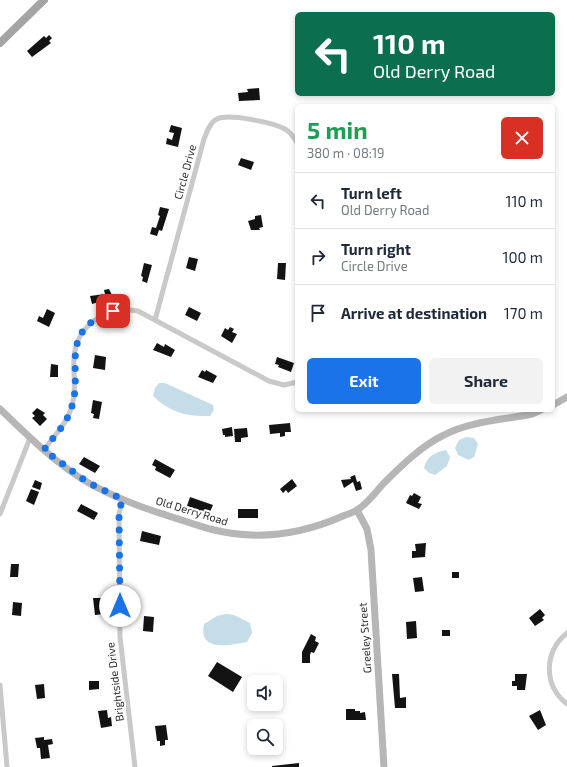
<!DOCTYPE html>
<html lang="en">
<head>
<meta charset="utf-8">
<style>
  body { margin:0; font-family:"Exo 2",sans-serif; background:#f2f2f3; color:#1f2937; height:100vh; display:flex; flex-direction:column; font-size:15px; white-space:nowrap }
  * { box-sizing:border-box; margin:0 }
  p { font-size:13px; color:#747a83 }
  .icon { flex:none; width:22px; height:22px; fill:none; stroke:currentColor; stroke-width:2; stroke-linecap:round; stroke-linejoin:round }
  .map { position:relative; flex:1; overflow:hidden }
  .panel { position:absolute; left:295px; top:104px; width:260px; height:308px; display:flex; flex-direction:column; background:#fff; border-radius:6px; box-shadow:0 2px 6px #0003 }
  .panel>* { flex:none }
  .top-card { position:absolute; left:295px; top:12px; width:260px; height:84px; border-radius:6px; box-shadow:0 2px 6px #0003; background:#0b6e4f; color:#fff; overflow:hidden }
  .controls { position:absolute; left:247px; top:675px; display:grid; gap:8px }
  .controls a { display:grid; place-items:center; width:36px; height:36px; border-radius:6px; background:#fff; box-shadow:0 2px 6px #0003; font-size:20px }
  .pin { position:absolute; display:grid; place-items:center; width:34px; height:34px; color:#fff; margin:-17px; border-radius:8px; box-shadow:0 2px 6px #0006 }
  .me { position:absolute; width:44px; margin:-22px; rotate:0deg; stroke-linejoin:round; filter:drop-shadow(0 0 3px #0008) }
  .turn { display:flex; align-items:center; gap:14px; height:84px; padding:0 12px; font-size:18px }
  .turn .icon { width:52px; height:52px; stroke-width:2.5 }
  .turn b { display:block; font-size:28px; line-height:34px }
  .round { display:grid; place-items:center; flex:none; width:42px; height:42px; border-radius:6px; background:#f2f2f3 }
  .headline { display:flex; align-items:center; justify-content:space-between; height:68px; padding:0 12px }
  h1 { font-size:24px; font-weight:700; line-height:30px; color:#1e9e55 }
  .action { display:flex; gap:8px; margin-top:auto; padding:8px 12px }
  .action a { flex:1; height:46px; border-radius:6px; background:#1a73e8; color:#fff; font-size:16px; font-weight:700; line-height:46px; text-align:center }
  .action a+a { background:#f2f2f3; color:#1f2937 }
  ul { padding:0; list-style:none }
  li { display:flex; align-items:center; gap:12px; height:56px; padding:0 12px; border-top:1px solid #e0e1e3 }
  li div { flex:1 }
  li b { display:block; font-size:15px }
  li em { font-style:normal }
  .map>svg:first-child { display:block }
</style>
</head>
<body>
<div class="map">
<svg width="567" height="767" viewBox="0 0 567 767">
  <rect width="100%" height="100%" fill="#fff"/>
  <g fill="#c5dce9">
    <path d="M 159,383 L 165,383 L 213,405 L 214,410 L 210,416 C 187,417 169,412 153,396 L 155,388 Z"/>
    <polygon points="466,437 474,438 478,444 474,457 469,460 458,455 455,448 459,440"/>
    <path d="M 446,450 L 450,457 L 447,466 L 435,475 L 429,473 L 424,468 C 426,457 435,452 446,450 Z"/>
    <path d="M 226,614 L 234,615 L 250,623 L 252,633 L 247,642 C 231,645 198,653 204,624 L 217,616 Z"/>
  </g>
  <g fill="#131313">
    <polygon points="49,35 52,38 49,41 51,43 32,57 27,51 44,36 46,38"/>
    <polygon points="259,88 260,100 239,101 238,93 248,92 247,89"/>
    <polygon points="171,125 182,128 178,147 166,144 167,138 172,140 174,133 169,132"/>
    <polygon points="241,158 254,162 251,170 238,165"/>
    <polygon points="160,207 169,209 162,231 159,230 157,236 150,234 152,227 156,228 160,216 158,215"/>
    <polygon points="261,215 263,227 259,228 260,230 251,230 248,221 255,219 255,216"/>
    <polygon points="189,257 198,259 195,271 186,268"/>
    <polygon points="144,263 152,265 147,283 142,281 143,277 141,276"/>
    <polygon points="278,263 286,263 285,280 277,279"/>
    <polygon points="109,289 114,299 100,304 99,302 92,304 90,296 105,294 104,290"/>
    <polygon points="189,307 201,313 197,321 185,315"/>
    <polygon points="47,309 55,313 49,327 37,321 39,316 43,318"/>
    <polygon points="230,327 234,329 232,332 237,334 232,343 221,336 225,328 228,330"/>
    <polygon points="157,343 164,347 165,344 175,350 171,357 153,350"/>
    <polygon points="95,355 106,357 105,370 93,368"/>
    <polygon points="277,357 294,363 291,372 278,367 279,365 275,364"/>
    <polygon points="51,364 58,365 58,377 50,377"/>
    <polygon points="202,370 205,372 206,370 217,376 213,383 198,377"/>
    <polygon points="93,400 102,402 99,419 93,418 94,414 91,413"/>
    <polygon points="37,408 45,413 43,415 47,419 40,426 32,418 35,416 32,413"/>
    <polygon points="290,423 291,432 285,432 285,436 280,437 280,433 270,434 269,425"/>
    <polygon points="232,427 233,436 225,437 225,435 223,435 222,429"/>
    <polygon points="247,428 248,437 241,438 241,442 235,442 234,429"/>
    <polygon points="84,457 100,466 95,473 79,464"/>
    <polygon points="155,459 175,470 170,478 155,470 156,467 152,465"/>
    <polygon points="355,475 357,482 360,481 362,489 356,491 353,482 344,488 341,480 351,479 350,477"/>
    <polygon points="292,479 297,486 288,493 286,490 283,493 280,489"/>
    <polygon points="35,480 42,483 40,490 32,487"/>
    <polygon points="31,489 39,492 34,505 26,501"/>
    <polygon points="414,493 421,497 418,503 422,504 419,509 406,503 410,495 412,496"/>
    <polygon points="190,497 213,505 209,514 187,506"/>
    <polygon points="81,504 98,513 94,520 77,511"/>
    <rect x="238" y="509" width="20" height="9"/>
    <polygon points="142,531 161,536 159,545 140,541"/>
    <polygon points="426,543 425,557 412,558 412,551 416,551 415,544"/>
    <polygon points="11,564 19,564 18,577 10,577"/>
    <rect x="452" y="572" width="7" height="6"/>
    <polygon points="422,577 424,591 415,592 413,578"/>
    <polygon points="93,598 102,598 104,614 95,615"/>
    <polygon points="13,602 22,603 21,616 12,615"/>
    <polygon points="540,609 545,615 542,618 544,620 535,626 529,618"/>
    <polygon points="144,616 154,617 153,632 143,631"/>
    <polygon points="416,621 417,638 407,639 406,622"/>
    <rect x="442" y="630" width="8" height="6"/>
    <polygon points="311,634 316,637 315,641 319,643 314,653 311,652 310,655 310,663 302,663 302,652"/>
    <polygon points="217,662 242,677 233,692 208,676"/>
    <polygon points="392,674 399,674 400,698 406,697 406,708 395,708"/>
    <polygon points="515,674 527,674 525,690 517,690 517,686 512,686 512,681 515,681"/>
    <polygon points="89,681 99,681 99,689 89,690"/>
    <polygon points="44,684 45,698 37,699 35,685"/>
    <polygon points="346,709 355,709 355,711 360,711 360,713 365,712 366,720 346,720"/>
    <polygon points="107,710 108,718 111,717 112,726 101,728 98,711"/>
    <polygon points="540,710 546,725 538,730 529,716"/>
    <polygon points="166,725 168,740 165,740 165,745 160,746 160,741 157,741 155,726"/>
    <polygon points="44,737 44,740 52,739 53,744 48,745 50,758 41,759 40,748 37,748 35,738"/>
    <polygon points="299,763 299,767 272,767 272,766"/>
  </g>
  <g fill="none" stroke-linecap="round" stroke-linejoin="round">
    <g stroke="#c9c9c9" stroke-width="5">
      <path d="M 155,320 L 204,139 C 207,132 210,122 217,119 C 229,113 274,123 285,129 C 290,132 294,137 297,143"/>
      <path d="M 44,450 C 53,437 66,425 71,409 C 77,392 73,375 74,357 C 77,324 107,306 138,311 L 269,381 L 284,385 L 297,382"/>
      <polyline points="123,499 119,514 120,637 135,767"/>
      <polyline points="0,514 30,438"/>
      <path d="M 567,633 C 544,652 543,685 567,704"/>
      <polyline points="0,685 7,767"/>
    </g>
    <g stroke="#b6b6b6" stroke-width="7">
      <polyline points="553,405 567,397"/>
      <path d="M 0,409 C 27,435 55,463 87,482 C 125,504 169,516 210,529 C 256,541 300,535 343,516 C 347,514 353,513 357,510 C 367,504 375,493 383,484 C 401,466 421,446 444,435 C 471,421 503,420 532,414 L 541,410"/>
      <polyline points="357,510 367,529 371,550 384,767"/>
    </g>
    <polyline stroke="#a4a4a4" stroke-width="8" points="0,43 44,0"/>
  </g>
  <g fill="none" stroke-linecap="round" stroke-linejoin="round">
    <path stroke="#1a73e8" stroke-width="7" stroke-dasharray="0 12.6" d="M 113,311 C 55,332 85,370 71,409 C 66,425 53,437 44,450 L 87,482 L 122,499 L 119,514 L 120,606"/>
  </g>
  <g text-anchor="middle" stroke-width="4" stroke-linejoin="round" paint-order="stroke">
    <g font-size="11" fill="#2c2c2c" stroke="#fff">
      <text transform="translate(185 172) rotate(-75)" y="4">Circle Drive</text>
      <text transform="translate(192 511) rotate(17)" y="4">Old Derry Road</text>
      <text transform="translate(365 638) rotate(-94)" y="4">Greeley Street</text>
      <text transform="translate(115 682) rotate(-97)" y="4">Brightside Drive</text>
    </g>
  </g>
</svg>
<div class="controls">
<a><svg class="icon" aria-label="sound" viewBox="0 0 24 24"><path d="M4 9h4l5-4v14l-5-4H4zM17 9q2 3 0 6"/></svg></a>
<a><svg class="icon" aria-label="search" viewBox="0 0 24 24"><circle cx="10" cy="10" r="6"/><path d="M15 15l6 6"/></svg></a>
</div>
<div class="pin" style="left:113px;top:311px;background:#d93025"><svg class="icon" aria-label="arrive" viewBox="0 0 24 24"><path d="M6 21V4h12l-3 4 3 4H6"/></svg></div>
<svg class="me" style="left:120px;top:606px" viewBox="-20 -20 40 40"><circle r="19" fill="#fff"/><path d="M0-13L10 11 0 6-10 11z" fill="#1a73e8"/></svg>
<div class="top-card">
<div class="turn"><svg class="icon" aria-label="left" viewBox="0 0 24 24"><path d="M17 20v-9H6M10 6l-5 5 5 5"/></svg><div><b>110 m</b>Old Derry Road</div></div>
</div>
<section class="panel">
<div class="headline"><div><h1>5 min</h1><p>380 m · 08:19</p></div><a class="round" style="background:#d93025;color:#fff"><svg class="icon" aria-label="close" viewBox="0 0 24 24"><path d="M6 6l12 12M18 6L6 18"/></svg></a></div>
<ul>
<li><svg class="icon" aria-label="left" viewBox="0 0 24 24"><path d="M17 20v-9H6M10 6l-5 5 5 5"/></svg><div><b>Turn left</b><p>Old Derry Road</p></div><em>110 m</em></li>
<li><svg class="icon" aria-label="right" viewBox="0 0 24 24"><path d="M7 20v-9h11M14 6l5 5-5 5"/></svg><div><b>Turn right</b><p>Circle Drive</p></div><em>100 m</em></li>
<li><svg class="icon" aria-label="arrive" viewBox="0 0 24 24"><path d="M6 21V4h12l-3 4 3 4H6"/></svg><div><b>Arrive at destination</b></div><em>170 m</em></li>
</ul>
<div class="action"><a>Exit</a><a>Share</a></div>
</section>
</div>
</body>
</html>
